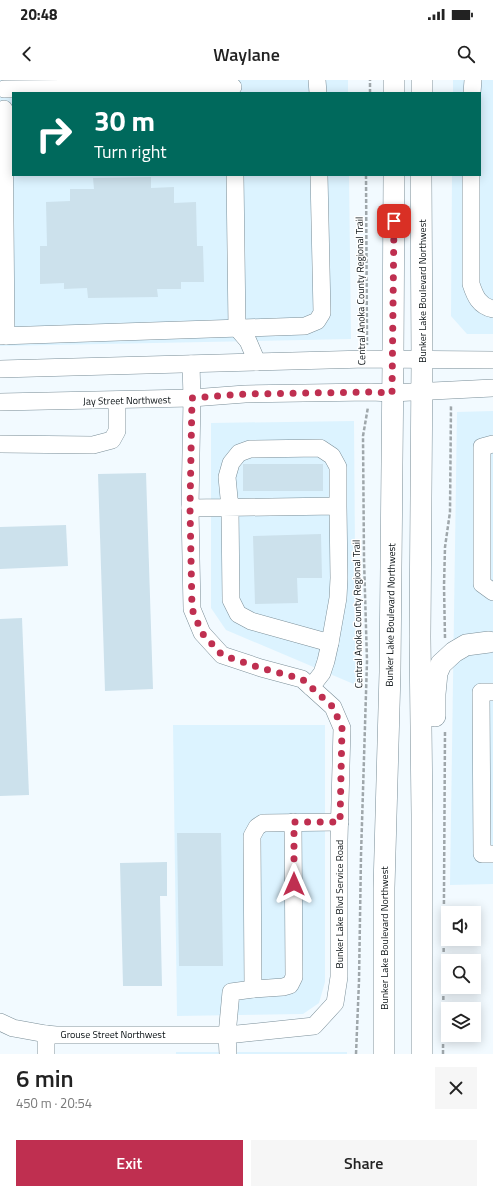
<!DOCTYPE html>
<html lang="en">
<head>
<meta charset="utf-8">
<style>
  body { margin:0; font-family:"Titillium Web",sans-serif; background:#f6f6f6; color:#222; height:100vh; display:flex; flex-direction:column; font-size:15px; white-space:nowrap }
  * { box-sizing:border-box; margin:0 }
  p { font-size:13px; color:#767676 }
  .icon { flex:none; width:22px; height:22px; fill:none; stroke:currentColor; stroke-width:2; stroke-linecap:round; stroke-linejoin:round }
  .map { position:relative; height:974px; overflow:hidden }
  .drawer { display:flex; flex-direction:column; background:#fff; flex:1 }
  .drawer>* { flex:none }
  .top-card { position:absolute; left:12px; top:12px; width:469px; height:84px; border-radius:0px; box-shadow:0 2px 10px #0003; background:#00695c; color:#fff; overflow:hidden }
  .fabs { position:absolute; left:441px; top:826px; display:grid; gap:8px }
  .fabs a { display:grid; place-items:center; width:40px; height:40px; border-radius:0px; background:#fff; box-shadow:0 2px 10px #0003; font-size:20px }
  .pin { position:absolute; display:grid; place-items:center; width:34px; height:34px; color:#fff; margin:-17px; border-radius:8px; box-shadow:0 2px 6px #0006 }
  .me { position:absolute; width:44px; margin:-22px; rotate:0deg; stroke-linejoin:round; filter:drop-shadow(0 0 3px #0008) }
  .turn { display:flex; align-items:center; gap:14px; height:84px; padding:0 16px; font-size:18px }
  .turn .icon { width:52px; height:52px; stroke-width:2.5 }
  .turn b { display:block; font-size:28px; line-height:34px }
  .round { display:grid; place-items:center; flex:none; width:42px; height:42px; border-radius:0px; background:#f6f6f6 }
  .head { display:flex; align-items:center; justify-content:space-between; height:68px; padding:0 16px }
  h1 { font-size:24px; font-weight:600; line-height:30px }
  .button { display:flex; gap:8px; margin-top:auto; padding:8px 16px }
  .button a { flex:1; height:46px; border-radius:0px; background:#bf2f50; color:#fff; font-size:16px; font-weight:600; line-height:46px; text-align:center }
  .button a+a { background:#f6f6f6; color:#222 }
  .status { display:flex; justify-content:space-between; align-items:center; height:28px; padding:0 20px; background:#fff; direction:ltr }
  .status svg { height:11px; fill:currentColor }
  header { display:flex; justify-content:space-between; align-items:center; height:52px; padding:0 16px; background:#fff; font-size:18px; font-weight:600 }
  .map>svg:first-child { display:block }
</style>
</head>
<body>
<div class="status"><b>20:48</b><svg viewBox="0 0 49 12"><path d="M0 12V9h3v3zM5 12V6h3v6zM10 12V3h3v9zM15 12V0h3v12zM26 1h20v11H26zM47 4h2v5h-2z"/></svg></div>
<header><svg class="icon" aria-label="back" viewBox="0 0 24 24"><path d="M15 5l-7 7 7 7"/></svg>Waylane<svg class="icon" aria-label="search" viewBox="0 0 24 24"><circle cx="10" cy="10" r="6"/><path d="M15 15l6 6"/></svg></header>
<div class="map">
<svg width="493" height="974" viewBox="0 0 493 974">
  <rect width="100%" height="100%" fill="#f2faff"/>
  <g fill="#dcf3ff">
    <polygon points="0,0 348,0 348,13 13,13 13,95 349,95 351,259 0,266"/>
    <polygon points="453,0 493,0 493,254 467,254 451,236 452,95 480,95 480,13 453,13"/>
    <polygon points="493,331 493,804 450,805 457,332"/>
    <polygon points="354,341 356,605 226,550 211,528 211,343"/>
    <polygon points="173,645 325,645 325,902 319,923 303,934 177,936"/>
    <rect x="176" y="972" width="171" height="2"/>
  </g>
  <g fill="#cce1ec">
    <polygon points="151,97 151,108 174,107 174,123 196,122 197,166 203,166 204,202 181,202 181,209 157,209 158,217 88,218 87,208 64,209 64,203 40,204 40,166 47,166 46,122 70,121 70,109 94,109 93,98"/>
    <rect x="243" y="384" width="80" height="27"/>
    <polygon points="146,393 153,609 105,611 98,394"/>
    <polygon points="66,445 68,486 0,489 0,447"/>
    <polygon points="321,454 322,498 297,498 298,523 255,524 253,456"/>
    <polygon points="22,538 29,715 0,716 0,539"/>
    <polygon points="177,753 221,753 223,886 179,886"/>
    <polygon points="167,782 167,816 160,816 162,906 123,906 120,783"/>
  </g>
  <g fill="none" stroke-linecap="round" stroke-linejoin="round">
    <defs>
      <g id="minor">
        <polyline points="317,0 318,13"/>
        <polyline points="4,9 233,7"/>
        <polyline points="472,13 473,0"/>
        <polyline points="4,29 6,256"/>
        <polyline points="235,95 237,248 248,261 257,282"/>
        <path d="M 471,95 L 471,204 C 475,216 479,226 493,229"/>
        <polyline points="0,256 305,246 317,241 322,233 319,95"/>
        <polyline points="0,289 367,279 493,280"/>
        <polyline points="0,322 192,318 245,314 371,312 392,313 493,308"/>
        <polyline points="0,364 93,365 112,360 117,351 117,320"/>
        <polyline points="493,364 482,367 482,504 493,512"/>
        <polyline points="190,428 338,426 338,387 332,376 320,368 250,369 239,373 231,383 227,397 230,428 231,520 238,534 251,541 330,563 338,518 339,498 338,426"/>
        <polyline points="311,607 322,593 326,581 330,563"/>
        <polyline points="493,612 481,612 482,774 493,774"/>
        <polyline points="253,909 283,907 290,905 294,897 293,742"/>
        <polyline points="0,942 13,948 46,954 56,955 227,955 314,946 335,923 339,897 339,760 342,648 333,627 302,599 261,588 222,575 202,553 192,529 190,428 192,318 191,284"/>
        <polyline points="46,974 46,954"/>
        <polyline points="228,974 227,955 231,912 253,909 252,756 257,747 263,743 340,742"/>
      </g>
      <g id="major">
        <polyline points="394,13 394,0"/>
        <polyline points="422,13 422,0"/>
        <polyline points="421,95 422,280 420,557 422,734 422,974"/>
        <polyline points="435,636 435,614 437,593 441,584 454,572 466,565 489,562"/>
        <polyline points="384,974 384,808 390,592 393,280 394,95"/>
      </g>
    </defs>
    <use href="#minor" stroke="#7a8e98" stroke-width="18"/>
    <use href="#major" stroke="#7a8e98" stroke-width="22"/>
    <g stroke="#9fa7ab" stroke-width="2.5" stroke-dasharray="4 2" stroke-linecap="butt">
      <polyline points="370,13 370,0"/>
      <polyline points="366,95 367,265"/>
      <polyline points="445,558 444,506 445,467 450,432 451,325"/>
      <polyline points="356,974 359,901 361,775 367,581 364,479 363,356 368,327"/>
      <polyline points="443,974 445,651"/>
    </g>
    <use href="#minor" stroke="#fff" stroke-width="17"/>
    <use href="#major" stroke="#fff" stroke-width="21"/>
  </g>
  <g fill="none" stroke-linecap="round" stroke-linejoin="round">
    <polyline stroke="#bf2f50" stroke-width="7" stroke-dasharray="0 12.6" points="294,804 294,742 340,742 342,648 333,627 302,599 261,588 222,575 202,553 192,529 190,428 192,318 245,314 371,312 392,313 394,141"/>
  </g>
  <g text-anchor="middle" stroke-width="3" stroke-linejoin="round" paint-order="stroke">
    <g font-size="10" fill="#080f12" stroke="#fff">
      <text transform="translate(360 211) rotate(-91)" y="4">Central Anoka County Regional Trail</text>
      <text transform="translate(422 211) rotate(-90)" y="4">Bunker Lake Boulevard Northwest</text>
      <text transform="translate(127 320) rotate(-1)" y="4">Jay Street Northwest</text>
      <text transform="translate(357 534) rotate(-91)" y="4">Central Anoka County Regional Trail</text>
      <text transform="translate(390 535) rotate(-89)" y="4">Bunker Lake Boulevard Northwest</text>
      <text transform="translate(339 824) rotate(-90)" y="4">Bunker Lake Blvd Service Road</text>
      <text transform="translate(384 858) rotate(-90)" y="4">Bunker Lake Boulevard Northwest</text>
      <text x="113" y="958">Grouse Street Northwest</text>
    </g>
  </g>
</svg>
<div class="fabs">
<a><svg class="icon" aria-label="sound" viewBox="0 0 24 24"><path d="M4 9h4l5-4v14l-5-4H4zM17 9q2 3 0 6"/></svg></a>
<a><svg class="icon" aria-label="search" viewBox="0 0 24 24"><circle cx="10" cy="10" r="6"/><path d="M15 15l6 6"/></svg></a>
<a><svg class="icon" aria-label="layers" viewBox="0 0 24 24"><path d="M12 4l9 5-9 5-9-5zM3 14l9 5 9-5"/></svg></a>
</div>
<div class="pin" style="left:394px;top:141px;background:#d93025"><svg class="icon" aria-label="arrive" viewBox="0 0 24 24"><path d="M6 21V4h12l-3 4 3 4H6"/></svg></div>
<svg class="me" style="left:294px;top:804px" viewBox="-20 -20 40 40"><path d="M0-17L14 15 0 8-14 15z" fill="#bf2f50" stroke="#fff" stroke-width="4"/></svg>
<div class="top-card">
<div class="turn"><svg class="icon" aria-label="right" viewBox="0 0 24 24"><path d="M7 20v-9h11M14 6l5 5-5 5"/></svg><div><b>30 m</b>Turn right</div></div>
</div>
</div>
<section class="drawer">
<div class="head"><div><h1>6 min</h1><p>450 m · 20:54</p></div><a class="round"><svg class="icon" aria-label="close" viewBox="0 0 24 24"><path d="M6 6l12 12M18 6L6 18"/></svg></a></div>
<div class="button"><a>Exit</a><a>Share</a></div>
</section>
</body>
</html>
